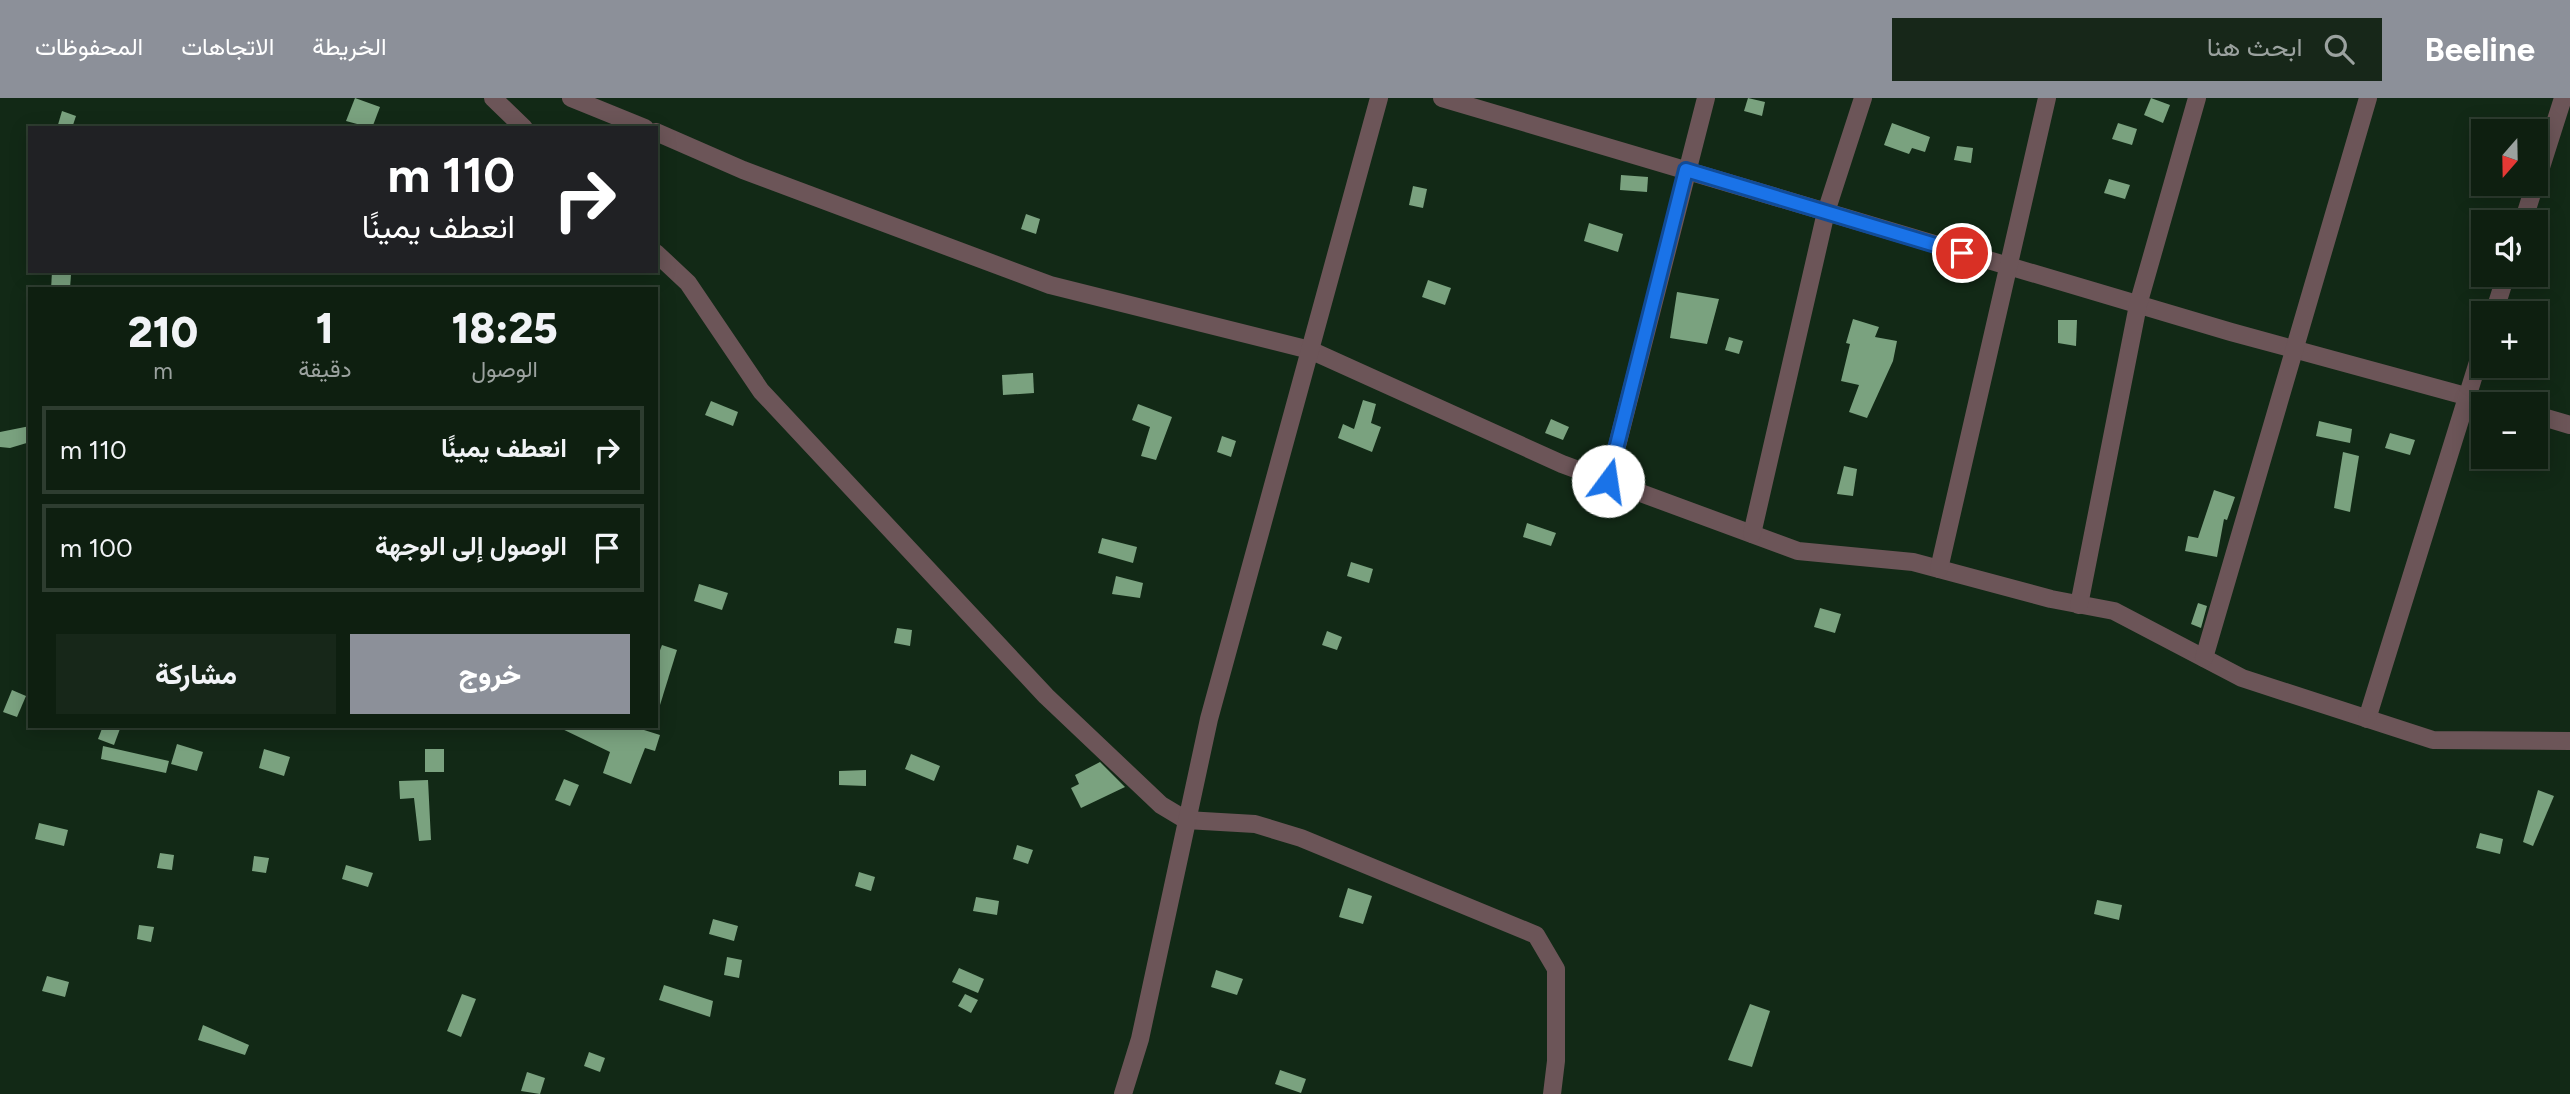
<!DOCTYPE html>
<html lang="ar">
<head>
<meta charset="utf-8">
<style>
  body { margin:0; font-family:Figtree,Vazirmatn,sans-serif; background:#172719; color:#f1f3f6; direction:rtl; height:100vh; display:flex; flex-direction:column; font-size:26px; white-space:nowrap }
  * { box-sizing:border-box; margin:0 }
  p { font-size:23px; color:#9ba29f }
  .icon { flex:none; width:38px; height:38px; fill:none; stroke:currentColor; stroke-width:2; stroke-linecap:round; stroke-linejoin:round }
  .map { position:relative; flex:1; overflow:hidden; direction:ltr }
  .sheet { position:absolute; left:28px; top:189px; width:630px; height:441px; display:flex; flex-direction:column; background:#0e1f10; border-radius:0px; box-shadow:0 4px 18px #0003,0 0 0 2px #2e3d30; direction:rtl }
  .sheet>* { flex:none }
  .banner { position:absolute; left:28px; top:28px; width:630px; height:147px; border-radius:0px; box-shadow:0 4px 18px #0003,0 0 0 2px #2e3d30; direction:rtl; background:#202124; color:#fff; overflow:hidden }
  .needle { width:46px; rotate:200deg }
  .controls { position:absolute; left:2471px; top:21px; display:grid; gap:14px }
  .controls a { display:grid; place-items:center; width:77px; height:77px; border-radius:0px; background:#0e1f10; box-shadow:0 4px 18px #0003,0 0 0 2px #2e3d30; font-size:35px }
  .pin { position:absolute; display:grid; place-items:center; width:60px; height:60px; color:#fff; margin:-30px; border:4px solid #fff; border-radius:50%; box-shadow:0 2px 7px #0007 }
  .me { position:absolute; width:77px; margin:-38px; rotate:14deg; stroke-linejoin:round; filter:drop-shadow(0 0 5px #0008) }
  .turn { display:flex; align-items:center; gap:24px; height:147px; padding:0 28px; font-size:32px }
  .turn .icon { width:91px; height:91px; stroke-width:2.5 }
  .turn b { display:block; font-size:49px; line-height:60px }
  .eta { display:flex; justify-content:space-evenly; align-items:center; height:119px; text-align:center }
  .eta b { font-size:42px; font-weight:800; line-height:49px }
  .cta { display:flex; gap:14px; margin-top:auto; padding:14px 28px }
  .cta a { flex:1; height:80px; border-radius:0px; background:#8c9099; color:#fff; font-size:28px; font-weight:800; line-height:80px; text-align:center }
  .cta a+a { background:#172719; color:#f1f3f6 }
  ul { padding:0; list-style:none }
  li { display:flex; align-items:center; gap:21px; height:88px; margin:0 14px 10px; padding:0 14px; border:4px solid #2e3d30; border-radius:0px }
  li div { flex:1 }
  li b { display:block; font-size:26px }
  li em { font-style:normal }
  header { display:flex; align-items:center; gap:42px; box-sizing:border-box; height:98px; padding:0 35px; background:#8c9099; color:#fff }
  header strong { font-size:33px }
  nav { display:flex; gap:38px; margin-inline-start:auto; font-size:24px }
  .search { width:490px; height:63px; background:#172719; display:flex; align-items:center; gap:18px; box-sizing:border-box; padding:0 24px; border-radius:0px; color:#9ba29f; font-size:26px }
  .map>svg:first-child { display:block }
</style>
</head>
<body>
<header>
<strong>Beeline</strong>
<div class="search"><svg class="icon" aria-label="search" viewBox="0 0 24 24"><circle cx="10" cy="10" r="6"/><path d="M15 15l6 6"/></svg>ابحث هنا</div>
<nav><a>الخريطة</a><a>الاتجاهات</a><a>المحفوظات</a></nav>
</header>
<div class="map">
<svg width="2570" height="996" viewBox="0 0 2570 996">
  <rect width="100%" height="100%" fill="#122916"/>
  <g fill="#7aa27f">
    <polygon points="355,0 380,9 372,30 346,23"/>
    <polygon points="1748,0 1765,4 1762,18 1744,13"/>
    <polygon points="2151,0 2170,7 2163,25 2144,17"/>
    <polygon points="62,13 76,18 72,30 57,30"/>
    <polygon points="1892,25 1930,39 1925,54 1912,50 1909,56 1884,47"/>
    <polygon points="2118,25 2137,31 2132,47 2112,41"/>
    <polygon points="1957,48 1973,50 1971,65 1954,62"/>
    <polygon points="1621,77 1648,79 1647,94 1620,92"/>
    <polygon points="2109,81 2130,87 2125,101 2104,95"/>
    <polygon points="1413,88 1427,91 1423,110 1409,107"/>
    <polygon points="1026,116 1040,121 1036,136 1021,131"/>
    <polygon points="1589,125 1623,136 1618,154 1584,143"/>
    <polygon points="52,174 71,176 70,191 51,191"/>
    <polygon points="1428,182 1451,190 1445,207 1422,199"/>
    <polygon points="1677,194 1719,201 1707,246 1670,240"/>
    <polygon points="1853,221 1879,229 1875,239 1897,243 1893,263 1867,320 1849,314 1859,287 1841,283 1850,246 1846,245"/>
    <polygon points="2058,222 2077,222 2076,248 2058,245"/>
    <polygon points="1729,239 1743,243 1739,256 1725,252"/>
    <polygon points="1033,275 1034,295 1003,297 1002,277"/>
    <polygon points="1363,302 1376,306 1371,325 1381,329 1372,354 1338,340 1343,326 1354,331"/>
    <polygon points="711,303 738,314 733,328 705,317"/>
    <polygon points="1138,306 1172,319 1156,362 1141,358 1150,329 1132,322"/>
    <polygon points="1551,321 1569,329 1563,342 1545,335"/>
    <polygon points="2319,323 2352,331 2350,345 2316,338"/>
    <polygon points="30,328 30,344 10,350 0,349 0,334"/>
    <polygon points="2390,335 2415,342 2410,357 2385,350"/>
    <polygon points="1222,338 1236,343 1231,359 1217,354"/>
    <polygon points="2343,354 2359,358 2350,414 2334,410"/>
    <polygon points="1844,368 1857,371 1853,398 1837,396"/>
    <polygon points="2214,392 2235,399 2227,422 2224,421 2217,459 2185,453 2188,438 2198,440"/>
    <polygon points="1527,425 1556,435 1551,448 1523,439"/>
    <polygon points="1102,440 1137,449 1133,465 1098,455"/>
    <polygon points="1351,464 1373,471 1369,485 1347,478"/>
    <polygon points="1116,478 1143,485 1140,500 1112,496"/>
    <polygon points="699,486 728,495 722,512 694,503"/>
    <polygon points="2198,505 2207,508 2201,530 2191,526"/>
    <polygon points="1820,510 1841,516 1835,535 1814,529"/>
    <polygon points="897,530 912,532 910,548 894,545"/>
    <polygon points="1327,533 1342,539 1337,552 1322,547"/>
    <polygon points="662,547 677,552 660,607 656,606 656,563"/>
    <polygon points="12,592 26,598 17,619 3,614"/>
    <polygon points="103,628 121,628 114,647 98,641"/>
    <polygon points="556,628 646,628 644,632 660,637 655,653 645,650 631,686 603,675 610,654"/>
    <polygon points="177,646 203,654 197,673 171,666"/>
    <polygon points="103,648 169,663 166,675 101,661"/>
    <polygon points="264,651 290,659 284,678 259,670"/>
    <rect x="425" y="651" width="19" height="23"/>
    <polygon points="911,656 940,668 934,683 905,671"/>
    <polygon points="1100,664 1125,689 1081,710 1071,690 1079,686 1075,677"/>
    <polygon points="866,672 866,688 839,687 839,673"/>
    <polygon points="564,681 579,687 570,708 555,702"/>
    <polygon points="428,682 431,742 419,743 414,700 400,701 399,683"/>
    <polygon points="2538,692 2554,698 2533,748 2523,744"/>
    <polygon points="39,725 68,732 64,748 35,741"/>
    <polygon points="2480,735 2503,741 2500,756 2476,750"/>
    <polygon points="1017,747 1033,752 1028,766 1013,761"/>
    <polygon points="160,755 174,757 172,772 157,770"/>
    <polygon points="254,758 269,760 266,775 252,773"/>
    <polygon points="346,767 373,775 368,789 342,781"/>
    <polygon points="859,774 875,779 871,793 855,788"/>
    <polygon points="1348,790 1372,798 1363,826 1339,819"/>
    <polygon points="976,799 999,803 997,817 973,813"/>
    <polygon points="2097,802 2122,807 2119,822 2094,816"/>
    <polygon points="713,821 738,828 734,843 709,836"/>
    <polygon points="139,827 154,829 151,844 137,841"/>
    <polygon points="727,859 742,862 739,880 724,877"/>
    <polygon points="959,870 984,881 978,895 952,884"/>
    <polygon points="1216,872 1243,881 1237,897 1211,889"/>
    <polygon points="47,878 69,884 65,899 42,893"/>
    <polygon points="664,887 713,903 710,919 659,902"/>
    <polygon points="462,896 476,901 461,939 447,933"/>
    <polygon points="965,896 978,902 971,915 958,908"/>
    <polygon points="1750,906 1770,913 1752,969 1728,962"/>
    <polygon points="203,927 249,947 245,957 198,942"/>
    <polygon points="589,954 605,960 600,974 584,968"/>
    <polygon points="1280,972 1306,981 1301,995 1275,986"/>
    <polygon points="527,974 545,980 540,996 521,993"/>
  </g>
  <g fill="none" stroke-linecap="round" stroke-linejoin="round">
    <g stroke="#6c5558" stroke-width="18">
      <polyline points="493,0 524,30"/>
      <polyline points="571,0 645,30"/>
      <polyline points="1442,0 2231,234 2495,306"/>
      <polyline points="656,34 743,72 1050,187 1310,252 1562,366 1798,453 1913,464 2051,501 2114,513 2242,580 2433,642 2570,643"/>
      <polyline points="2536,85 2563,0"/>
      <polyline points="2523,124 2535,86"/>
      <polyline points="656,155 688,185 761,293 1046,598 1161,707 1186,722 1255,726 1301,740 1536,837 1556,871 1556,963 1552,996"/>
      <polyline points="2494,215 2506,177"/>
      <polyline points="2536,317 2570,327"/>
      <polyline points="1608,383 1706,0"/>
      <polyline points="1752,436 1826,114 1863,0"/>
      <polyline points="1939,471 2047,0"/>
      <polyline points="2079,507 2138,207 2197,0"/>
      <polyline points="2204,560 2368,0"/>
      <polyline points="2367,621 2483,248"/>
      <polyline points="1123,996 1140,941 1209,621 1379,0"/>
    </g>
  </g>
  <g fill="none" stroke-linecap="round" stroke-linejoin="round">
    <defs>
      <polyline id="route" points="1608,383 1686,72 1962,155"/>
    </defs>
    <use href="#route" stroke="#114b97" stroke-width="18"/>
    <use href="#route" stroke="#1a73e8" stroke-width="12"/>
  </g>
</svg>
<div class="controls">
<a><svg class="needle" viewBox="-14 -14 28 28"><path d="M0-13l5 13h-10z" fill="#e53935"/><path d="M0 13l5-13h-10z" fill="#9ba29f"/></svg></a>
<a><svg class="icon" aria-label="sound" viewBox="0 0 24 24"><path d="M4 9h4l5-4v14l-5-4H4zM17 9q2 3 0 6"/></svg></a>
<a>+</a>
<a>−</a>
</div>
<div class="pin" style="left:1962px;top:155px;background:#d93025"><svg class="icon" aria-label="arrive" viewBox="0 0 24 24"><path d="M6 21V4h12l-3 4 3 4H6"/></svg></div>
<svg class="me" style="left:1608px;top:383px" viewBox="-20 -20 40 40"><circle r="19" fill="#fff"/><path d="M0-13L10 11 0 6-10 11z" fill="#1a73e8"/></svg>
<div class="banner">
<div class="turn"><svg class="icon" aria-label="right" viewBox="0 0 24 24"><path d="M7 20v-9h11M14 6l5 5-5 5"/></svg><div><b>110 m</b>انعطف يمينًا</div></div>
</div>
<section class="sheet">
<div class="eta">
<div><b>18:25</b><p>الوصول</p></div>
<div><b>1</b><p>دقيقة</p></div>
<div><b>210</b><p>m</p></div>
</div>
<ul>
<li><svg class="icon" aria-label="right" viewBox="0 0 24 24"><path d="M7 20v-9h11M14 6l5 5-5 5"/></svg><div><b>انعطف يمينًا</b></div><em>110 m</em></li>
<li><svg class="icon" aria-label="arrive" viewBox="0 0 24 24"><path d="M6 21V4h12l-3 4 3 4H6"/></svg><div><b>الوصول إلى الوجهة</b></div><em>100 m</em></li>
</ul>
<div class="cta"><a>خروج</a><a>مشاركة</a></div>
</section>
</div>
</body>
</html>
